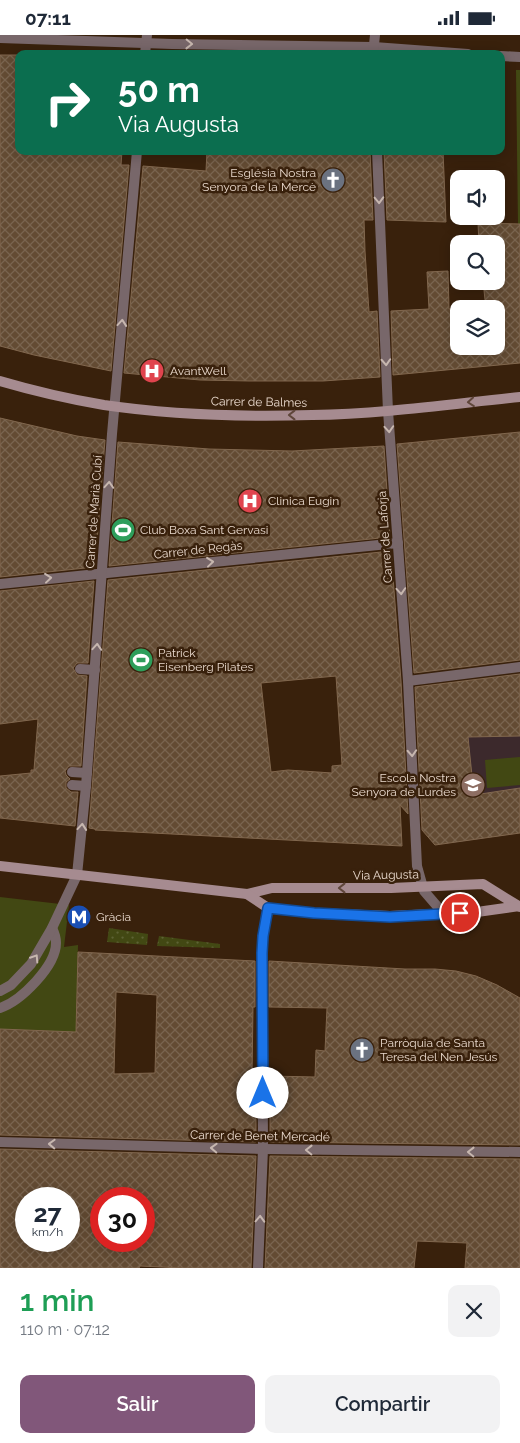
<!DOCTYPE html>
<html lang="es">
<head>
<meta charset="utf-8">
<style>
  body { margin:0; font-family:Raleway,sans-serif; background:#f2f2f3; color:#1f2937; height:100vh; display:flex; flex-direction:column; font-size:19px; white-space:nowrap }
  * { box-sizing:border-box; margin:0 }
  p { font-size:16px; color:#747a83 }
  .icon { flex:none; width:28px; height:28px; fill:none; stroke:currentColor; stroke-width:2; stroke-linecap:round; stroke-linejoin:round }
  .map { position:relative; height:1233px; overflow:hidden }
  .details { display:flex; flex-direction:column; background:#fff; flex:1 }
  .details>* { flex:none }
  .banner { position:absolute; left:15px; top:15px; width:490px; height:105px; border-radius:10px; box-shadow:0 2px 12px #0003; background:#0b6e4f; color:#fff; overflow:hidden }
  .controls { position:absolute; left:450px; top:135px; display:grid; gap:10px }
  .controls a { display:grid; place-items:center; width:55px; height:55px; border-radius:10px; background:#fff; box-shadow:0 2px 12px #0003; font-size:25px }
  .speed { position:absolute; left:15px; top:1152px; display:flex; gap:10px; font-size:25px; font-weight:700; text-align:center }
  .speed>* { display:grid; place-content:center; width:65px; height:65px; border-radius:50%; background:#fff; box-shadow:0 2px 12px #0003; line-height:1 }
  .speed small { font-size:12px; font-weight:400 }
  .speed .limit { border:8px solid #d22; background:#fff; color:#111 }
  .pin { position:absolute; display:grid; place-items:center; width:42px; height:42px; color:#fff; margin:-21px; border:2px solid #fff; border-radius:50%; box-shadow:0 1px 5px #0007 }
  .me { position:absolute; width:55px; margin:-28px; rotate:0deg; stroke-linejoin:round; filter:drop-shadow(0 0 4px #0008) }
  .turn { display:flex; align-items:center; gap:18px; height:105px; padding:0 20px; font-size:22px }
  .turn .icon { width:65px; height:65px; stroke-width:2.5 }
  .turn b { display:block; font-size:35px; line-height:42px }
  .round { display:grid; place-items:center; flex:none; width:52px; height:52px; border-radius:10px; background:#f2f2f3 }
  .summary { display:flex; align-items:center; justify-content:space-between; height:85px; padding:0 20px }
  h1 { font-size:30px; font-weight:600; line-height:38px; color:#1e9e55 }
  .primary-button { display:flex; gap:10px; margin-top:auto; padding:10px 20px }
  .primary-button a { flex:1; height:58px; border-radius:10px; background:#81577a; color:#fff; font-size:20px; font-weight:600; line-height:58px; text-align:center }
  .primary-button a+a { background:#f2f2f3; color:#1f2937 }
  .status { display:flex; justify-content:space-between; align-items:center; height:35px; padding:0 25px; background:#fff; direction:ltr }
  .status svg { height:14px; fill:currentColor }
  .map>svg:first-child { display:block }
</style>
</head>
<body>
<div class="status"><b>07:11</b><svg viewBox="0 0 49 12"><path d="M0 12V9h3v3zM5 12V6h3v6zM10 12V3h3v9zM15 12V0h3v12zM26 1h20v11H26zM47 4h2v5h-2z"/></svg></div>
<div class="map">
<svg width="520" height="1233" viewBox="0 0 520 1233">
  <defs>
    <pattern id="grass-dots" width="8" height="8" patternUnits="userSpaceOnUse" patternTransform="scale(1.25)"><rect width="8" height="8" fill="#424813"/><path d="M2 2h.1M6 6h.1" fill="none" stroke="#5d6234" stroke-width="1.8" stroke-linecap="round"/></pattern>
    <pattern id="building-cross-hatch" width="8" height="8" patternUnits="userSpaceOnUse" patternTransform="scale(1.25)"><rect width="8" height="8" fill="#634b33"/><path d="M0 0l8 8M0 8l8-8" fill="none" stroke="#79644f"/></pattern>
  </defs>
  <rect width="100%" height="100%" fill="#39210c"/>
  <polygon fill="#3c292c" points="520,643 520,798 443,809 442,807 439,810 433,808 430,804 423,702"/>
  <g fill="url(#grass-dots)">
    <polygon points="109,893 148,899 147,910 107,907"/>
    <polygon points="159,901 220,909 220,913 157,911"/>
  </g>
  <g fill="#424813">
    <polygon points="516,35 520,35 520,191 518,191"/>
    <polygon points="520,722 520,750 487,753 485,725"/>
    <polygon points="0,862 69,870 64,912 78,910 76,997 0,994"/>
  </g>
  <g fill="url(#building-cross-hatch)" stroke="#81674e" fill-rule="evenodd">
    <polygon points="0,20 19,20 19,116 122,116 121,130 129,130 111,336 34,320 0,311"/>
    <polygon points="207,116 370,116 373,185 364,185 365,216 369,277 377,276 380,342 323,346 249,346 200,345 124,338 143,131 206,136"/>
    <polygon points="384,116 443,116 446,187 387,185"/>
    <polygon points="478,188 520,189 520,328 393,340 391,276 429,274 427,237 448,236 449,274 459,273 459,311 496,311 496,274 486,274 483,246 496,246 496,209 479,209"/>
    <polygon points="0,383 77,401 105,405 95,532 0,542"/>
    <polygon points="520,397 520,625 414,638 397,409"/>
    <polygon points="118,407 209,414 292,416 384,411 390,502 109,531"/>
    <path d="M 391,516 L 401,646 L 408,779 L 400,770 L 402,811 L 95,795 L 95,794 L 89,793 L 108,545 ZM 336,641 L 342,730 L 332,731 L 332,738 L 288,735 L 271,737 L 261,648 Z"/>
    <polygon points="94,546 88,628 77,628 73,633 77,640 87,641 81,731 69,731 65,736 66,740 70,744 66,747 66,753 71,757 78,757 75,791 0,783 0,741 31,738 31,735 34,735 38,684 0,689 0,556"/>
    <polygon points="520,639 520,701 468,702 474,760 520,753 520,798 435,810 422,795 415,652"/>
    <path d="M 78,917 L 255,926 L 255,972 L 253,972 L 252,1041 L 256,1041 L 256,1107 L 0,1100 L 0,994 L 76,997 ZM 116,957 L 157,960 L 155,1038 L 114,1039 Z"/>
    <polygon points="269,926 405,934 435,934 456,936 476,941 497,950 520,963 520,1110 270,1107 270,1041 315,1042 316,1015 325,1016 327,973 269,972"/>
    <path d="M 0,1114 L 256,1121 L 251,1233 L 182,1233 L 140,1231 L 139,1233 L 0,1233 ZM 26,1164 L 69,1164 L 69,1206 L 26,1206 ZM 101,1164 L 144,1164 L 144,1206 L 101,1206 Z"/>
    <polygon points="270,1121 520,1124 520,1233 465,1233 467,1208 417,1206 414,1233 265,1233"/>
  </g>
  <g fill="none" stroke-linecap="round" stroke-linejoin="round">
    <g stroke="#78676a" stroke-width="10">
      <polyline points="80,634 95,635"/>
      <polyline points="72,737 87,738"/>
      <polyline points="72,750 86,751"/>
      <path d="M 0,973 C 21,966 56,931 56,908 C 56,902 54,897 52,893"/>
    </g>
    <g stroke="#78676a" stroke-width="10">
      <polyline points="0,3 172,9 374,12 468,19"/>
      <polyline points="145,19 147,0"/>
      <polyline points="373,19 375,0"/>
      <polyline points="501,21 520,22"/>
      <polyline points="377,116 388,376 408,646 417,831 424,856 443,878"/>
      <polyline points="0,549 398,508"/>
      <polyline points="408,646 520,632"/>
      <polyline points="0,956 11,950 31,929 52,893 77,840 86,751 112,399 137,116"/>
      <polyline points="0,1107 264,1114 520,1117"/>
      <polyline points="258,1233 263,1114 262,918 263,901 268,873"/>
    </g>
    <g stroke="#a68b90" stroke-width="10">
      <path d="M 0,346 C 34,356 69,364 104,370 C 172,380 243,382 312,380 C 381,379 451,369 520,362"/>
      <polyline points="0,831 247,859 272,853 391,853 483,849 520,872"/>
      <polyline points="247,859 268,873 314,878 364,880 390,881 477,877 520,871"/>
    </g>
  </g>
  <defs><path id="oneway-chevron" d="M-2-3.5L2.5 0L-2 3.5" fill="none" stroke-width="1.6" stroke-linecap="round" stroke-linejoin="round" transform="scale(1.25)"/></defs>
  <g stroke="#c7b7af">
    <use href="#oneway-chevron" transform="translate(189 9) rotate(1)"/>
    <use href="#oneway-chevron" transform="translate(379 165) rotate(88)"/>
    <use href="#oneway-chevron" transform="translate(122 288) rotate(-85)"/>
    <use href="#oneway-chevron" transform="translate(386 327) rotate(87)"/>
    <use href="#oneway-chevron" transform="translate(389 394) rotate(86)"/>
    <use href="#oneway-chevron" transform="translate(109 450) rotate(-86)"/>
    <use href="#oneway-chevron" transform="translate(210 527) rotate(-6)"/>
    <use href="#oneway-chevron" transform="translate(48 543) rotate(-6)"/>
    <use href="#oneway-chevron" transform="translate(401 556) rotate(86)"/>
    <use href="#oneway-chevron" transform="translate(97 612) rotate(-86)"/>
    <use href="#oneway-chevron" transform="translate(412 718) rotate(87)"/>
    <use href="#oneway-chevron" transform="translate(82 792) rotate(-85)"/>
    <use href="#oneway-chevron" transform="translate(35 923) rotate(-57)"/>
    <use href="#oneway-chevron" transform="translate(52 1109) rotate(-178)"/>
    <use href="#oneway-chevron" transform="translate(214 1113) rotate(-178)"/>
    <use href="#oneway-chevron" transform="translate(309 1115) rotate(-179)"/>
    <use href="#oneway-chevron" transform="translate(471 1117) rotate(-179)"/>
    <use href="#oneway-chevron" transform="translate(260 1184) rotate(-88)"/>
  </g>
  <g stroke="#5f463a">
    <use href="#oneway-chevron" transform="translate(471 367) rotate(175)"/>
    <use href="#oneway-chevron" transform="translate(292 380) rotate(-180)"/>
    <use href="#oneway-chevron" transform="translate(342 853) rotate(180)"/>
  </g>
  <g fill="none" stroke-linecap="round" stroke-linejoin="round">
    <defs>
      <polyline id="route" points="263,1058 262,918 263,901 268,873 314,878 390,882 460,878"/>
    </defs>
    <use href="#route" stroke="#114b97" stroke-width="12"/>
    <use href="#route" stroke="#1a73e8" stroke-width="9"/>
  </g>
  <defs>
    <symbol id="church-disc" viewBox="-11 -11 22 22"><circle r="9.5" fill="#6b7280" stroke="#39210c"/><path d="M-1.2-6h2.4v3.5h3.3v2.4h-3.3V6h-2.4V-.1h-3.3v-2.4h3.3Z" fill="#fff"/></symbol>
    <symbol id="hospital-disc" viewBox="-11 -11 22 22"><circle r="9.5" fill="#e0444e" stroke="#39210c"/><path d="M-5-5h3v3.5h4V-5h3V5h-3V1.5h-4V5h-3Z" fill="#fff"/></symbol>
    <symbol id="stadium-disc" viewBox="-11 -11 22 22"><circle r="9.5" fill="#2e9e5b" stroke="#39210c"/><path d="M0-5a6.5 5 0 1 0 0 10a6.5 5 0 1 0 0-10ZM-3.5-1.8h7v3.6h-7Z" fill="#fff"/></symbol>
    <symbol id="school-disc" viewBox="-11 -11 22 22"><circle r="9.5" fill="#8d6e63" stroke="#39210c"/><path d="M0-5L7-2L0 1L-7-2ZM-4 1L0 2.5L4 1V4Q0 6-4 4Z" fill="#fff"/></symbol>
    <symbol id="metro-disc" viewBox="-11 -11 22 22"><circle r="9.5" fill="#1a4fb4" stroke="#39210c"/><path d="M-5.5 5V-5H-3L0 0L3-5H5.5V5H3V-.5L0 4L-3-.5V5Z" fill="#fff"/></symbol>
  </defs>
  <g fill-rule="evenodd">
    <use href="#church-disc" x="319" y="131" width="28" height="28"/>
    <use href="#hospital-disc" x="138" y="322" width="28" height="28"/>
    <use href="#hospital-disc" x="236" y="452" width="28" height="28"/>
    <use href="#stadium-disc" x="109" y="481" width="28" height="28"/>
    <use href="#stadium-disc" x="127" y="611" width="28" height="28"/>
    <use href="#school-disc" x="459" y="736" width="28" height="28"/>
    <use href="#metro-disc" x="65" y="868" width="28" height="28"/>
    <use href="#church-disc" x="348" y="1001" width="28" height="28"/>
  </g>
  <g text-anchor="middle" stroke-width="5" stroke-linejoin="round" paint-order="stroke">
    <g font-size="12" fill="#e9d9cd" stroke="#39210c" text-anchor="start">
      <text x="316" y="142" text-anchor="end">Església Nostra<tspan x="316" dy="14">Senyora de la Mercè</tspan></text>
      <text x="170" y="340">AvantWell</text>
      <text x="268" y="470">Clinica Eugin</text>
      <text x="140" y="499">Club Boxa Sant Gervasi</text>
      <text x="158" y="622">Patrick<tspan x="158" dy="14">Eisenberg Pilates</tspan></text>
      <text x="456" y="747" text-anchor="end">Escola Nostra<tspan x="456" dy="14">Senyora de Lurdes</tspan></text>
      <text x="96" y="886">Gràcia</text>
      <text x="380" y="1012">Parròquia de Santa<tspan x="380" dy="14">Teresa del Nen Jesús</tspan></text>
    </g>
    <g font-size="12" fill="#e9d9cd" stroke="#39210c">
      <text transform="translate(259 367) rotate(1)" y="4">Carrer de Balmes</text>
      <text transform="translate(94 477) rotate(-86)" y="4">Carrer de Marià Cubí</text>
      <text transform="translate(385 502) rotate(-94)" y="4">Carrer de Laforja</text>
      <text transform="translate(198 515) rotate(-6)" y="4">Carrer de Regàs</text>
      <text transform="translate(386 840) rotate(-1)" y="4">Via Augusta</text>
      <text transform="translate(260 1101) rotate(1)" y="4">Carrer de Benet Mercadé</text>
    </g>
  </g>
</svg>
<div class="controls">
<a><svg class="icon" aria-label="sound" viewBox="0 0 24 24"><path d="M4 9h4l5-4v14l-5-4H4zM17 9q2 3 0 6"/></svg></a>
<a><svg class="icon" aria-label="search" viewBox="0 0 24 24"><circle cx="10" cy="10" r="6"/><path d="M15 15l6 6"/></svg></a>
<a><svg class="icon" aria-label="layers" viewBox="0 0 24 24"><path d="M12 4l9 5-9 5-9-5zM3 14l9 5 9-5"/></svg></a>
</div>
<div class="speed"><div>27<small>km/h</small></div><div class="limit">30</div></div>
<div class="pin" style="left:460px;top:878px;background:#d93025"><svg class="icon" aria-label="arrive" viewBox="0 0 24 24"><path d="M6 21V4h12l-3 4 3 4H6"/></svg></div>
<svg class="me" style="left:263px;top:1058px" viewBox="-20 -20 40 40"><circle r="19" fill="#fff"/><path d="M0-13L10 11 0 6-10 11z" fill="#1a73e8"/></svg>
<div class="banner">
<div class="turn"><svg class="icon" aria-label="right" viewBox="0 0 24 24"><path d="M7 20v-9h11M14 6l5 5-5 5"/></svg><div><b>50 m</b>Via Augusta</div></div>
</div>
</div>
<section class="details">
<div class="summary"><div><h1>1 min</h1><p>110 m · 07:12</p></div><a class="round"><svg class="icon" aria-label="close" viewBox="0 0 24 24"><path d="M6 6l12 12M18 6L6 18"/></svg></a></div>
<div class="primary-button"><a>Salir</a><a>Compartir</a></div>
</section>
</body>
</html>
